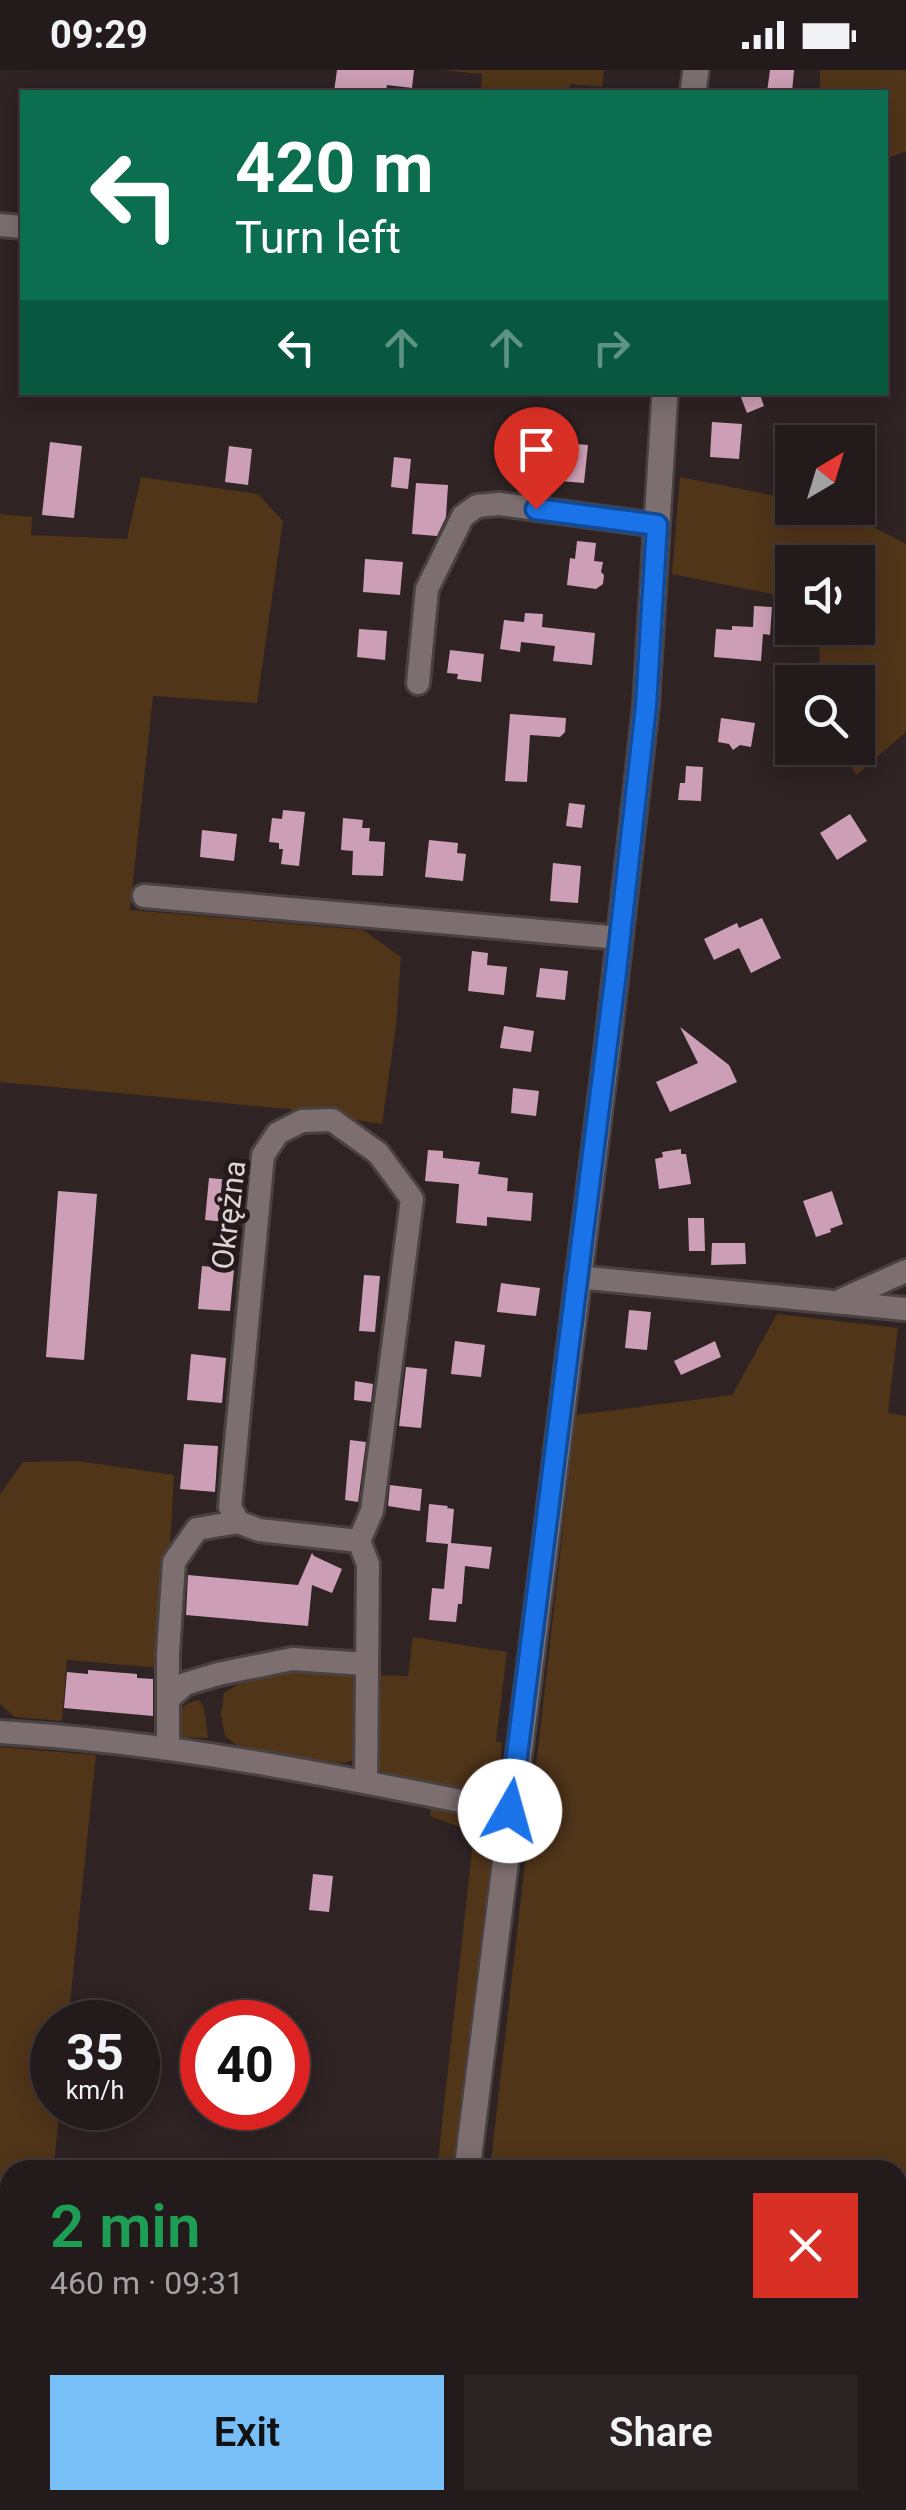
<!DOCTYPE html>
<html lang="en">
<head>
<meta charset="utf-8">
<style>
  body { margin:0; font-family:Roboto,sans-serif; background:#2b2324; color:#f1f3f6; height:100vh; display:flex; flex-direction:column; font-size:38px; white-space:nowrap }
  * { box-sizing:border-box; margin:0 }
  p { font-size:32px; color:#a3a1a3 }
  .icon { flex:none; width:55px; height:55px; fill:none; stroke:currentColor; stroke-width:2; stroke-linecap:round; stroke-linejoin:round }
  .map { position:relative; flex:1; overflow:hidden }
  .details { position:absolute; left:0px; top:2090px; width:908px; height:350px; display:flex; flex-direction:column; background:#231a1b; border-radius:30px 30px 0 0; box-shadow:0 5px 25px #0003,0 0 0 2px #40383a }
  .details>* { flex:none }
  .guide { position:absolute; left:20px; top:20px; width:868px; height:305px; border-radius:0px; box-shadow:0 5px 25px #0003,0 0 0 2px #40383a; background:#0b6e4f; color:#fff; overflow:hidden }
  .needle { width:65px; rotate:38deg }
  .controls { position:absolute; left:775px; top:355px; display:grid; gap:20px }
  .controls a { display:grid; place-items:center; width:100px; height:100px; border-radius:0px; background:#231a1b; box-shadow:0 5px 25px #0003,0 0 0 2px #40383a; font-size:50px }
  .speed { position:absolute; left:30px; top:1930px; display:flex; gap:20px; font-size:50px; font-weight:700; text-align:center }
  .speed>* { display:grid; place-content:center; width:130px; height:130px; border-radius:50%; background:#231a1b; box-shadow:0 5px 25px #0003,0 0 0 2px #40383a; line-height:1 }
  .speed small { font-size:25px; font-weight:400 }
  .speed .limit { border:15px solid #d22; background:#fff; color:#111 }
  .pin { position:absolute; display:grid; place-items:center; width:85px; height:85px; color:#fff; margin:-102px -42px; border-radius:50% 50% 50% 0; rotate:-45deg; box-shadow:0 0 10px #0007 }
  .pin .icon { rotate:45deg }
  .me { position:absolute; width:110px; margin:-55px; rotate:7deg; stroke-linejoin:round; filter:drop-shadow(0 0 8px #0008) }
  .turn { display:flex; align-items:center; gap:35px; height:210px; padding:0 50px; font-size:45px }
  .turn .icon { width:130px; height:130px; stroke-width:2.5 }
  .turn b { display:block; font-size:70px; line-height:85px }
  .lanes { display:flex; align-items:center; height:95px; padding:0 50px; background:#0003; justify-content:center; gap:50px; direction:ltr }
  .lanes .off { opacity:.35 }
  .round { display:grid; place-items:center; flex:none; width:105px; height:105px; border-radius:0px; background:#2b2324 }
  .summary { display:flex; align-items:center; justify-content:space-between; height:170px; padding:0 50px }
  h1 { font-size:60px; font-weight:600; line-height:75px; color:#1e9e55 }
  .primary-button { display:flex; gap:20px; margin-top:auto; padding:20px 50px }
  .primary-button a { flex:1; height:115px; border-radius:0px; background:#78bff7; color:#111; font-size:40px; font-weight:600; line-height:115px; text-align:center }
  .primary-button a+a { background:#2b2324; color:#f1f3f6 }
  .status { display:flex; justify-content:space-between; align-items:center; height:70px; padding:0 50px; background:#231a1b; direction:ltr }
  .status svg { height:28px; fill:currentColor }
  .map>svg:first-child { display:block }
</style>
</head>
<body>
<div class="status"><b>09:29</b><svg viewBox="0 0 49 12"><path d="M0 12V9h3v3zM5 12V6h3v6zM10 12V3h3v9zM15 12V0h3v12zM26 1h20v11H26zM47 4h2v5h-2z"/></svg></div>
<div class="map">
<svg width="906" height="2440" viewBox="0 0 906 2440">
  <rect width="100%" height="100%" fill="#2f2324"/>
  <g fill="#503519">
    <polygon points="441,0 604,0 602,17 570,14 569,22 481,22 482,4"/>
    <polygon points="820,0 906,0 906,81 885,89 885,22 820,22"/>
    <polygon points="141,407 258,424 283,451 257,633 153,626 130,840 363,860 401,887 396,956 382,1054 288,1039 0,1012 0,444 32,447 31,465 127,469"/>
    <polygon points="680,407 792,429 792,438 836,438 906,474 906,662 856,705 841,678 858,678 858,612 820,612 819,558 858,558 858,492 792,492 792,528 672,504"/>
    <polygon points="777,1244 898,1258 888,1343 906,1346 906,2440 593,2430 898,2430 898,2100 490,2100 576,1345 732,1325"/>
    <polygon points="78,1391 174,1405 164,1590 160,1598 67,1590 62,1651 15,1647 0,1634 0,1424 23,1392"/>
    <path d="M 413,1567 L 507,1582 L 496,1671 L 502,1673 C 499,1696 504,1719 478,1725 L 388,1705 L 379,1699 L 374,1689 L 374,1605 L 408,1606 Z"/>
    <polygon points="297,1599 353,1603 359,1609 357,1688 345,1693 248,1684 225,1666 221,1645 224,1623 240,1613"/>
    <path d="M 199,1630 L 204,1638 L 208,1668 L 184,1667 L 176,1660 C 179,1641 179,1634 199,1630 Z"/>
    <polygon points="0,1677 96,1685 68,1952 52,1952 52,2038 60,2038 53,2100 10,2100 10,2430 19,2430 18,2440 0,2440"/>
    <path d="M 432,1734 C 460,1743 478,1745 494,1772 L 454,2100 L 437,2100 L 474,1762 L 430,1746 Z"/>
  </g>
  <g fill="#cd9fb6">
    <polygon points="337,0 414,0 412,18 387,15 386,22 334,22"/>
    <polygon points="770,0 794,0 792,22 767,22"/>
    <polygon points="739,322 759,322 764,336 747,343"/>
    <polygon points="712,352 742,354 739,389 710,387"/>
    <polygon points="50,372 82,376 74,448 42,445"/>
    <polygon points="564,373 588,375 584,413 560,411"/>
    <polygon points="229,376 252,379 248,415 225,412"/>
    <polygon points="394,387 411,389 408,419 391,417"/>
    <polygon points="416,413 448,415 446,447 437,466 412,464"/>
    <polygon points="577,471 596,473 594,491 603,492 601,502 604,505 603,514 596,519 567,515 570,488 575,489"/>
    <polygon points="365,489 403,492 400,525 363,522"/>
    <polygon points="754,536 772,537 770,565 763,564 761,591 714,587 716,559 732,560 732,556 753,557"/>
    <polygon points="525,543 543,544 542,557 595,563 592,595 553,591 555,576 521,572 520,582 500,579 504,550 524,552"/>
    <polygon points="359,559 387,561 385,590 357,587"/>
    <polygon points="450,580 484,584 481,612 457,609 458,604 447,603"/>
    <polygon points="510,644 566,648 565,662 560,667 530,665 527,712 505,711"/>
    <polygon points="721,648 755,653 751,677 740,675 733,680 729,674 718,672"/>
    <polygon points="686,696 703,697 701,731 678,730 680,713 685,713"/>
    <polygon points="569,733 585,735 582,758 566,756"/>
    <polygon points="283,740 305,742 299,796 281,794 283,779 279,779 279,773 269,772 272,748 282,749"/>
    <polygon points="850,744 867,771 837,790 820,763"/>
    <polygon points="343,748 363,750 362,758 370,758 369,771 385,772 383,806 352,805 353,781 341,780"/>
    <polygon points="202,760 237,764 234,791 200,787"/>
    <polygon points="429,770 458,773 457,783 466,784 463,811 425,807"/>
    <polygon points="553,793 581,796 578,833 550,831"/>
    <polygon points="762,848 781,888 751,903 739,878 714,890 704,869 737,853 739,858"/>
    <polygon points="472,881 488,883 487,895 507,897 504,925 468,921"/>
    <polygon points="540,898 568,901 565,930 536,927"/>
    <polygon points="504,956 534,961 531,982 500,978"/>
    <polygon points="680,957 729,995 737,1012 670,1042 656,1012 698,993"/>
    <polygon points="513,1018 539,1021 536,1046 511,1043"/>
    <polygon points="681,1079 681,1084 686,1084 691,1114 659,1119 655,1089 663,1087 662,1082"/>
    <polygon points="428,1080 443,1081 443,1088 480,1092 478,1104 508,1108 507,1121 533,1123 531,1151 487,1147 487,1156 456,1153 459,1114 425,1111"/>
    <polygon points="209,1108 242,1111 238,1153 205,1150"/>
    <polygon points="58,1121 97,1124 84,1290 46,1287"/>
    <polygon points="832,1121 843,1154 830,1159 831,1162 816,1167 803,1131"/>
    <polygon points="688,1148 704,1148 705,1181 689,1181"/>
    <polygon points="712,1173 745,1173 746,1194 711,1195"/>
    <polygon points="202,1196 234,1199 230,1241 198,1239"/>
    <polygon points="364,1205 380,1206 375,1262 359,1261"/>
    <polygon points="501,1213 540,1218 536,1246 497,1242"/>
    <polygon points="629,1240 651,1242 647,1280 625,1278"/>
    <polygon points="455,1271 485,1275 481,1307 451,1304"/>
    <polygon points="715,1271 721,1287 681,1305 674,1291"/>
    <polygon points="191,1284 226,1288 222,1333 187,1330"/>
    <polygon points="406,1297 427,1299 421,1358 399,1356"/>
    <polygon points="355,1311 373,1314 371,1332 354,1330"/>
    <polygon points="350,1370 366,1372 358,1432 345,1430"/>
    <polygon points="184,1374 218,1376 215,1422 180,1419"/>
    <polygon points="390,1415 422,1419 420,1441 388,1436"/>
    <polygon points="429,1434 448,1436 447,1438 454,1439 451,1473 492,1477 489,1499 465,1496 462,1534 458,1534 456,1552 429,1550 432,1518 444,1519 448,1474 426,1472"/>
    <polygon points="312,1483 314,1486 342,1499 332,1523 312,1515 308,1556 186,1545 188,1505 298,1515"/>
    <polygon points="88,1600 137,1604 137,1608 153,1609 153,1646 64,1638 67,1602 88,1604"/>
    <polygon points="313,1804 333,1806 329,1842 309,1840"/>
  </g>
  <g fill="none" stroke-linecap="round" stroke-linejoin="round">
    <defs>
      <g id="street">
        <polyline points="0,155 22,157"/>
        <polyline points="418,613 427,519 463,446 477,436 499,434 657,455"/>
        <polyline points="144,826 620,868"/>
        <polyline points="577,1207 906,1239"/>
        <polyline points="841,1230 906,1201"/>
        <polyline points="359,1471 259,1460 238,1452 230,1437 263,1085 278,1063 302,1051 332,1050 378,1083 412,1129 372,1441 359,1471 368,1494 366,1712"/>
        <polyline points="168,1629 185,1614 218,1604 292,1589 366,1594"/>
        <path d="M 0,1662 C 172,1672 342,1707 510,1741"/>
        <polyline points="168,1678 168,1583 174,1492 197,1459 238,1452"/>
      </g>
      <g id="secondary">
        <polyline points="693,22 696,0"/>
        <polyline points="467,2100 608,972 646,636 665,322"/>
        <polyline points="426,2440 427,2430"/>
      </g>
    </defs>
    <use href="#street" stroke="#4a4141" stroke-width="28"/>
    <use href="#secondary" stroke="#4a4141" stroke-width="30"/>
    <use href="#street" stroke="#7d6f70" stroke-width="22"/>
    <use href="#secondary" stroke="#7d6f70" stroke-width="25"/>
  </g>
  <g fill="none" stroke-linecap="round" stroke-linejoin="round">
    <defs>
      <polyline id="route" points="510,1741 616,902 646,636 657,455 536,439"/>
    </defs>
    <use href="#route" stroke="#114b97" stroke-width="25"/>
    <use href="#route" stroke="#1a73e8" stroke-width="18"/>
  </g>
  <g text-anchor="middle" stroke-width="10" stroke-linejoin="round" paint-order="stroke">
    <g font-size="30" fill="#dcd4d4" stroke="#251a1b">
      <text transform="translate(229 1145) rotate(-83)" y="10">Okrężna</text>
    </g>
  </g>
</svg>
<div class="controls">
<a><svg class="needle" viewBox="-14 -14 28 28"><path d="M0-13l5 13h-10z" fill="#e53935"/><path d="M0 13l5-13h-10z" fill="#a3a1a3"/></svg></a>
<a><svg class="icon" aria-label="sound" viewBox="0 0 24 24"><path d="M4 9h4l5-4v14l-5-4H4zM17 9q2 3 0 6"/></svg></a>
<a><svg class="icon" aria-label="search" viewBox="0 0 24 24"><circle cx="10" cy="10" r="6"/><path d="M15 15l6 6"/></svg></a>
</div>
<div class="speed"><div>35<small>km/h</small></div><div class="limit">40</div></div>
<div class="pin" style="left:536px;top:439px;background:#d93025"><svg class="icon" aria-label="arrive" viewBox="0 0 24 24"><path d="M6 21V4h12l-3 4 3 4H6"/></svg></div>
<svg class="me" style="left:510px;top:1741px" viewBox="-20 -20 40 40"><circle r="19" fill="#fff"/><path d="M0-13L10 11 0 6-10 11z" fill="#1a73e8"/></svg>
<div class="guide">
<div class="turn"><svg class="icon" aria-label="left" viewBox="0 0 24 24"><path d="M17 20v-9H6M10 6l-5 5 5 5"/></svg><div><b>420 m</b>Turn left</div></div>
<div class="lanes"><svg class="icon" aria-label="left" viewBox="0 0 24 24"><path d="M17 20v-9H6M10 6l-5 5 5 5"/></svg><svg class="icon off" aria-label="ahead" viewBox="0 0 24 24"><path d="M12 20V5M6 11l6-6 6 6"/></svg><svg class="icon off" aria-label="ahead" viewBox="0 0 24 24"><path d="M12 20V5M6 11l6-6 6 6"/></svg><svg class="icon off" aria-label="right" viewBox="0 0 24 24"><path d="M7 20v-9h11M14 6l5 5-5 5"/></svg></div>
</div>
<section class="details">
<div class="summary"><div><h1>2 min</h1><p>460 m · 09:31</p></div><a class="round" style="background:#d93025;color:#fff"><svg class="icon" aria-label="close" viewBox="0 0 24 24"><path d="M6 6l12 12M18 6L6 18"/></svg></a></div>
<div class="primary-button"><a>Exit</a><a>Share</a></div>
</section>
</div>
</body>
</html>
